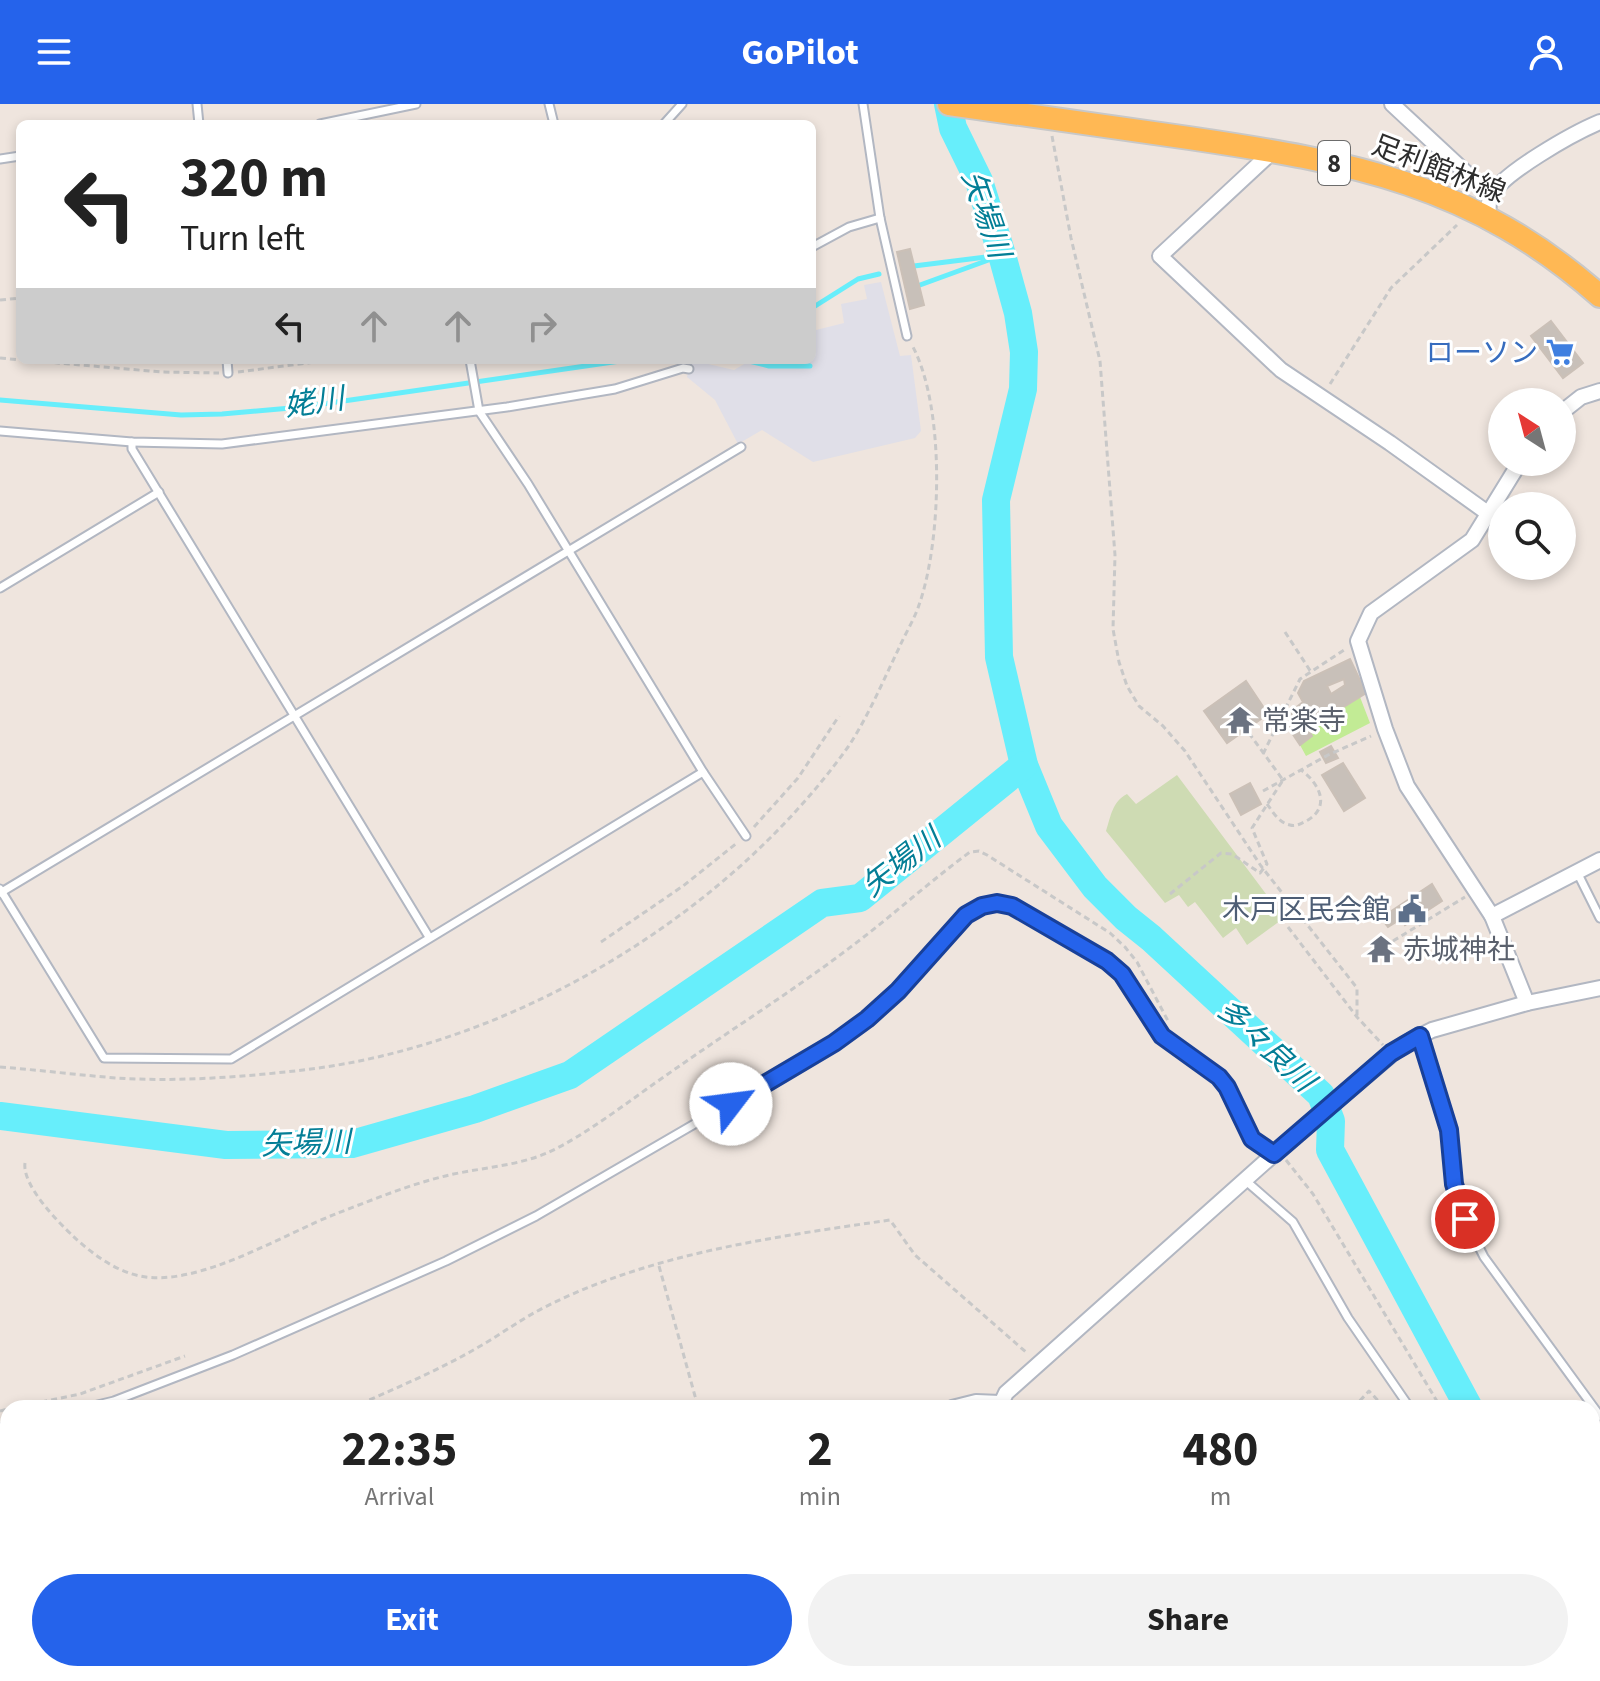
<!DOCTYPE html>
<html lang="en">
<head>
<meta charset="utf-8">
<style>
  body { margin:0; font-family:"Source Sans 3","Noto Sans JP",sans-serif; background:#f2f2f2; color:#222; height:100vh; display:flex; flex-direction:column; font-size:30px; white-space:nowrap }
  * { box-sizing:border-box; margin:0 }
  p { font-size:26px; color:#767676 }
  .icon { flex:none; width:44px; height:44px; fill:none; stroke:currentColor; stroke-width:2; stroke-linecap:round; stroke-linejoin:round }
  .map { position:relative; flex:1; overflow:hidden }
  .panel { position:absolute; left:0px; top:1296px; width:1600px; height:282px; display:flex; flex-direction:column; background:#fff; border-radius:24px 24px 0 0; box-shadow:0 4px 12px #0003 }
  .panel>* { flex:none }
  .top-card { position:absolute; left:16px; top:16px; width:800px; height:244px; border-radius:12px; box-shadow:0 4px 12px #0003; background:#fff; color:#222; overflow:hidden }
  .needle { width:52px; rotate:324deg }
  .tools { position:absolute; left:1488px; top:284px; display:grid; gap:16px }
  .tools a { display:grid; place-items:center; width:88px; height:88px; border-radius:50%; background:#fff; box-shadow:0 4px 12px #0003; font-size:40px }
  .pin { position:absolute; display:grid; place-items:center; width:68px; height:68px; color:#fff; margin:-34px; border:4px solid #fff; border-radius:50%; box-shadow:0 2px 8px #0007 }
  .me { position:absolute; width:88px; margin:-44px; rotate:60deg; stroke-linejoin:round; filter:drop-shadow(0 0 6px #0008) }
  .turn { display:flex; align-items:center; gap:28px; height:168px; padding:0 32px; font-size:36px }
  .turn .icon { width:104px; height:104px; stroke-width:2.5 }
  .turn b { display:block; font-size:56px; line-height:68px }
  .lanes { display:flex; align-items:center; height:76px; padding:0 32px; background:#0003; justify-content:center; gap:40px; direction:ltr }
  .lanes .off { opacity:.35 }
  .eta { display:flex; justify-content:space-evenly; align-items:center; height:136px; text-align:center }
  .eta b { font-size:48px; font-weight:700; line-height:56px }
  .action { display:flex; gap:16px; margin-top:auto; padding:16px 32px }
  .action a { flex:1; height:92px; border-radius:48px; background:#2563eb; color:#fff; font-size:32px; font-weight:700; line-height:92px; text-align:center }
  .action a+a { background:#f2f2f2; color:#222 }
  header { display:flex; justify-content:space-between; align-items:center; height:104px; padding:0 32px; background:#2563eb; color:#fff; font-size:36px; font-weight:700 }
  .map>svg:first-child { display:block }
</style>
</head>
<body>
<header><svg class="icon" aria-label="menu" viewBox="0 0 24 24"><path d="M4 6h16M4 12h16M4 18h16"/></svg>GoPilot<svg class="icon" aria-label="person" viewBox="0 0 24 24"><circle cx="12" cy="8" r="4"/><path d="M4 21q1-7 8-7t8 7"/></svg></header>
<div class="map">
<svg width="1600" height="1577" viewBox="0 0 1600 1577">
  <rect width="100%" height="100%" fill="#efe5de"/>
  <polygon fill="#e0dfe8" points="881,178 900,252 911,251 921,327 915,334 813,358 762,326 738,340 715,296 687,273 691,256 734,266 751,256 812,256 812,227 844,219 841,200 867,195 864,181"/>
  <polygon fill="#c2eb95" points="1360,593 1370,619 1306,652 1300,641 1312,632 1308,625"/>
  <path fill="#cedbb3" d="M 1177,671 L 1284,814 L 1247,841 L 1236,824 L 1223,834 L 1195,798 L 1188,803 L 1179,791 L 1165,799 L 1106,727 C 1111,712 1112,698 1127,690 L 1136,700 Z"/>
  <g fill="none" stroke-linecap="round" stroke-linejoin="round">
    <g stroke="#67eefb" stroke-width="5">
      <polyline points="914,162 1002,151"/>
      <polyline points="920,181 994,154"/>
      <polyline points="812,204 858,175 879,170"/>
      <polyline points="745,256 769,262 810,262"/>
      <polyline points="0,296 181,311 222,310 302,303 627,256"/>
    </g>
    <g stroke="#67eefb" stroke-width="28">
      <polyline points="948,0 953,24 979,77 1002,151 1018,209 1024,248 1023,285 996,396 999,553 1024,661 1049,722 1095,783 1126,814 1151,834 1321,991 1331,1017 1330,1046 1469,1304"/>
      <polyline points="0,1012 226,1041 352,1040 475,1005 570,971 822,799 860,794 1024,661"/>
      <polyline points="1592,1476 1600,1480"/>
    </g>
  </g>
  <g fill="#c8c0b9" stroke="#cbc0b7" stroke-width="2" fill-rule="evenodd">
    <polygon points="910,145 924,201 910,205 897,148"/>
    <polygon points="1551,217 1583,259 1563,274 1531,232"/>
    <path d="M 1350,555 L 1366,589 L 1308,625 L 1312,632 L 1300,641 L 1288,623 L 1294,619 L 1289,609 L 1303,598 L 1298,589 L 1304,577 ZM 1344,575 L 1345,581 L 1331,590 L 1327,582 Z"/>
    <polygon points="1246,577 1268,610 1227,639 1204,607"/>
    <polygon points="1331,642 1338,654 1326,659 1320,648"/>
    <polygon points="1343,659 1365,694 1344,707 1322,671"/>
    <polygon points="1250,679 1261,700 1241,711 1230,690"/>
    <polygon points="1432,780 1442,797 1405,821 1401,815 1388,823 1381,814"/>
  </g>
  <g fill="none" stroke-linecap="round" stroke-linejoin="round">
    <defs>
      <g id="lane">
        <polyline points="197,0 199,20"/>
        <polyline points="549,0 554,20"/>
        <polyline points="863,0 880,114 907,232"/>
        <polyline points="320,20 416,0"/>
        <polyline points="664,20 682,0"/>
        <polyline points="0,55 20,52"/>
        <polyline points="812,143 849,123 880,114"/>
        <polyline points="227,256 228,269"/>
        <polyline points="470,256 479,307 528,380 703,668 746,732"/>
        <polyline points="0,327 132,338 222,340 507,303 615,285 683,264 689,265"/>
        <polyline points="132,338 132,345 429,833"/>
        <polyline points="0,484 159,388"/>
        <polyline points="1577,768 1600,814"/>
        <polyline points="0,785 104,954 231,955 703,668"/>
        <polyline points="0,789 741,343"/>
        <polyline points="1420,932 1449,1026 1454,1080 1465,1115 1484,1153 1600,1312"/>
        <polyline points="1246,1077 1293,1118 1348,1214 1410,1304"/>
        <path d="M 85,1304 L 114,1297 L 233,1251 L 446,1157 L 536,1112 L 834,939 C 869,914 899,886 928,855 C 940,841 951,824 965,812 C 979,800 996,799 1012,802 L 1107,857 L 1122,870 L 1162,932 L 1219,973 L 1227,983 L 1252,1035 L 1274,1050"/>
        <polyline points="0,1324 8,1322"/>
        <polyline points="1592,1561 1600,1566"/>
        <polyline points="81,1570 83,1574 97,1570"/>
        <polyline points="125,1570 127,1577"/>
      </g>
      <g id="street">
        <polyline points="1392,0 1491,92"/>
        <polyline points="1273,47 1160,152 1281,266 1390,339 1489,410"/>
        <path d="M 1488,113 C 1489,107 1488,99 1490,94 C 1499,70 1576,28 1600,18"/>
        <polyline points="1562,308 1581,293 1600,287"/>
        <polyline points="1520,358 1472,436 1371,509 1358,537 1385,625 1407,682 1492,812 1527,899"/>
        <polyline points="1492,812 1600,756"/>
        <polyline points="952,1304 976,1298 1000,1299"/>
        <polyline points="999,1304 1006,1289 1274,1050 1404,940 1432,926 1527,899 1600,884"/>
        <polyline points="0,1491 8,1487"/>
        <polyline points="299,1570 302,1577"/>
        <polyline points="924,1570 933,1577"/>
        <polyline points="1037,1570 1042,1577"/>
        <polyline points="380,1577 384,1570"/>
        <polyline points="957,1577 970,1570"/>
      </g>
      <path id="primary" d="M 949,0 C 1029,11 1109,22 1189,34 C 1352,58 1473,80 1600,192"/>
    </defs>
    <use href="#lane" stroke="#b2b7c2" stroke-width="11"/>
    <use href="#street" stroke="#b2b7c2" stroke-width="18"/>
    <use href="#primary" stroke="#c8c8c8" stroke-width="26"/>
    <g stroke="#c8c8c8" stroke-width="3" stroke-dasharray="6 4" stroke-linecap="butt">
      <polyline points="1052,32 1071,134 1100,257 1115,451 1113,525 1119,558 1127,582 1139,602 1163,622 1185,647 1261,762 1357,884 1357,913"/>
      <polyline points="0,196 20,194"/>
      <polyline points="0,254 20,256"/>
      <polyline points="24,256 161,268 219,269"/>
      <polyline points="238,268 330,256"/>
      <polyline points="1330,280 1391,184 1457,121"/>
      <polyline points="1285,528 1311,568"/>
      <polyline points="1263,650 1300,575 1347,544"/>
      <polyline points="1263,687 1328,651 1371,632"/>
      <path d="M 1267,700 C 1273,708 1279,719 1290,721 C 1296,723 1302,719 1308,716 C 1331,702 1319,679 1301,666"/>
      <polyline points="754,723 798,674 839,612"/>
      <polyline points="1170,790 1221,749 1232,750 1260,769 1267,760 1252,724 1283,676 1246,625"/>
      <polyline points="1288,823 1357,913 1383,941"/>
      <polyline points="1393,837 1465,793"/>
      <polyline points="601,838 683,782 737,739"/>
      <path d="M 0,963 C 39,966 78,971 117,974 C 178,978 243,973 303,966 C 511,942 727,812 848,643 C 868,613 883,577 899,544 C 905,530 914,516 919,501 C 942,436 945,304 913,243"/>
      <polyline points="1286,1056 1313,1090 1441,1304"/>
      <path d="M 25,1059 C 22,1081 57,1117 73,1132 C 91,1149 115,1167 140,1172 C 198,1184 283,1130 338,1109 C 372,1096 406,1082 441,1073 C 475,1064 514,1063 547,1049 C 585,1032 633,994 668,970 C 729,927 793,887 852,842 C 892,812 929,778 970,748 L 979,747 L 987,751 L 1110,829 L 1125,843 L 1137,858 L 1168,917"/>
      <polyline points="659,1162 695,1292 700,1304"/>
      <polyline points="12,1304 80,1290 185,1252"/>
      <path d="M 351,1304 C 394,1285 437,1267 477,1244 C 500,1231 521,1215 545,1203 C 652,1149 774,1133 890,1116 L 915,1151 L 1027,1249"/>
      <polyline points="1353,1304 1369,1287 1385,1304"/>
      <polyline points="0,1307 8,1305"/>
      <polyline points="1593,1364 1600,1356"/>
      <polyline points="1592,1391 1600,1390"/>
      <polyline points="1592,1440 1600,1452"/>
      <polyline points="1592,1528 1600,1533"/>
      <polyline points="1356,1570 1360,1577"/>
    </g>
    <use href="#lane" stroke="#fff" stroke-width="7"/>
    <use href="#street" stroke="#fff" stroke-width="14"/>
    <use href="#primary" stroke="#ffb854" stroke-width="22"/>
  </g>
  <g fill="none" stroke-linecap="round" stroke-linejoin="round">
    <defs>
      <polyline id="route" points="731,1000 834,939 867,915 898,887 966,811 982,802 997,799 1012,802 1107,857 1122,870 1162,932 1219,973 1227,983 1252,1035 1274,1050 1391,949 1420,932 1449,1026 1454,1080 1465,1115"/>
    </defs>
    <use href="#route" stroke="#184099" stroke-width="20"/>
    <use href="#route" stroke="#2563eb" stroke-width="14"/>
  </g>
  <defs>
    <symbol id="supermarket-bare" viewBox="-9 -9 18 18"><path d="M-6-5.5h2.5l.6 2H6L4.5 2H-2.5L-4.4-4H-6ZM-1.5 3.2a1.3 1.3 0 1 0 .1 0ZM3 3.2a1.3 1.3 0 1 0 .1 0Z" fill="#3f7fe0" stroke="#fff" stroke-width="2.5" paint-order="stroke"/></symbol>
    <symbol id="temple-bare" viewBox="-9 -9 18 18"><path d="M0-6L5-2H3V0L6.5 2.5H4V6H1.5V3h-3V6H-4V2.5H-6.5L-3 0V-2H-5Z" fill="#6b7280" stroke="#fff" stroke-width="2.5" paint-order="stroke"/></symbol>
    <symbol id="civic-bare" viewBox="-9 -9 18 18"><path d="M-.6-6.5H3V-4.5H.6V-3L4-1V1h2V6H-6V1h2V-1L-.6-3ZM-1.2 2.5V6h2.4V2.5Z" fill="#5c6f8a" stroke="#fff" stroke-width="2.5" paint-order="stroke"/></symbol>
  </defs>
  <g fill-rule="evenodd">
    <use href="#supermarket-bare" x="1540" y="228" width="40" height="40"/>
    <use href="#temple-bare" x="1220" y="596" width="40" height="40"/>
    <use href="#civic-bare" x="1392" y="785" width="40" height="40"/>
    <use href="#temple-bare" x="1361" y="825" width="40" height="40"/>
  </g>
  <g text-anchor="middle" stroke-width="6" stroke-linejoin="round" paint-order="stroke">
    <rect fill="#fff" stroke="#6c6c6c" stroke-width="2" x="1318" y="37" width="32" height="44" rx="6"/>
    <g font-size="26" font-weight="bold" fill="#2d2d2d">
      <text x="1334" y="68">8</text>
    </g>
    <g font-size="28" fill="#2d2d2d" stroke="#fff">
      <text transform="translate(1439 64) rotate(21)" y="10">足利館林線</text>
    </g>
    <g font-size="28" fill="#366cbe" stroke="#fff" text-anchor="end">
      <text x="1538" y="258">ローソン</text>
    </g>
    <g font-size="28" fill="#5b616d" stroke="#fff" text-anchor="start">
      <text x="1262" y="626">常楽寺</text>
      <text x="1403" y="855">赤城神社</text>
    </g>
    <g font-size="28" fill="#4e5e75" stroke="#fff" text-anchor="end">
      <text x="1390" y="815">木戸区民会館</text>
    </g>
    <g font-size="30" font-style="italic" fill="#037e96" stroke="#fff">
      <text transform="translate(986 110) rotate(71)" y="10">矢場川</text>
      <text transform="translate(314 298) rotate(-8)" y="10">姥川</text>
      <text transform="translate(901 758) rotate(-38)" y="10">矢場川</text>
      <text transform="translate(1266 941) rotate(43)" y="10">多々良川</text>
      <text transform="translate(306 1039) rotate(-2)" y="10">矢場川</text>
    </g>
  </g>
</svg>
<div class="tools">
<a><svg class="needle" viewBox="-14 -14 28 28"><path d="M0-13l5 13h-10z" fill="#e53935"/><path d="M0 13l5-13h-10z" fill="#767676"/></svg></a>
<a><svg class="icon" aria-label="search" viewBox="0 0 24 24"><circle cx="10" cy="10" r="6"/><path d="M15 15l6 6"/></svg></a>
</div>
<div class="pin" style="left:1465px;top:1115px;background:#d93025"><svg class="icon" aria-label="arrive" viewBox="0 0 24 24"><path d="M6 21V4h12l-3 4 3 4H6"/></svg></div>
<svg class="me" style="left:731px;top:1000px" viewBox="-20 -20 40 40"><circle r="19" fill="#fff"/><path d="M0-13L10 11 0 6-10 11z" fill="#2563eb"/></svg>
<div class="top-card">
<div class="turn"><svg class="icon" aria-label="left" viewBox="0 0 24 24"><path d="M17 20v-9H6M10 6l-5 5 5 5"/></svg><div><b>320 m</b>Turn left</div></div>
<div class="lanes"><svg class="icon" aria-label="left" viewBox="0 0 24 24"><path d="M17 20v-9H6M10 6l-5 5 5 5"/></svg><svg class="icon off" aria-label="ahead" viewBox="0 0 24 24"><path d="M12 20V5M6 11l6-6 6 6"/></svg><svg class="icon off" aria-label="ahead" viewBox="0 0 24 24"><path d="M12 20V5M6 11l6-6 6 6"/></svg><svg class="icon off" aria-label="right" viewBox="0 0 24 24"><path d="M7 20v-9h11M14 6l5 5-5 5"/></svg></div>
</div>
<section class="panel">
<div class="eta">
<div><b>22:35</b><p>Arrival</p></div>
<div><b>2</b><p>min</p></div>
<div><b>480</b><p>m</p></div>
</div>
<div class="action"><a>Exit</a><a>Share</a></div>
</section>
</div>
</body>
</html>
